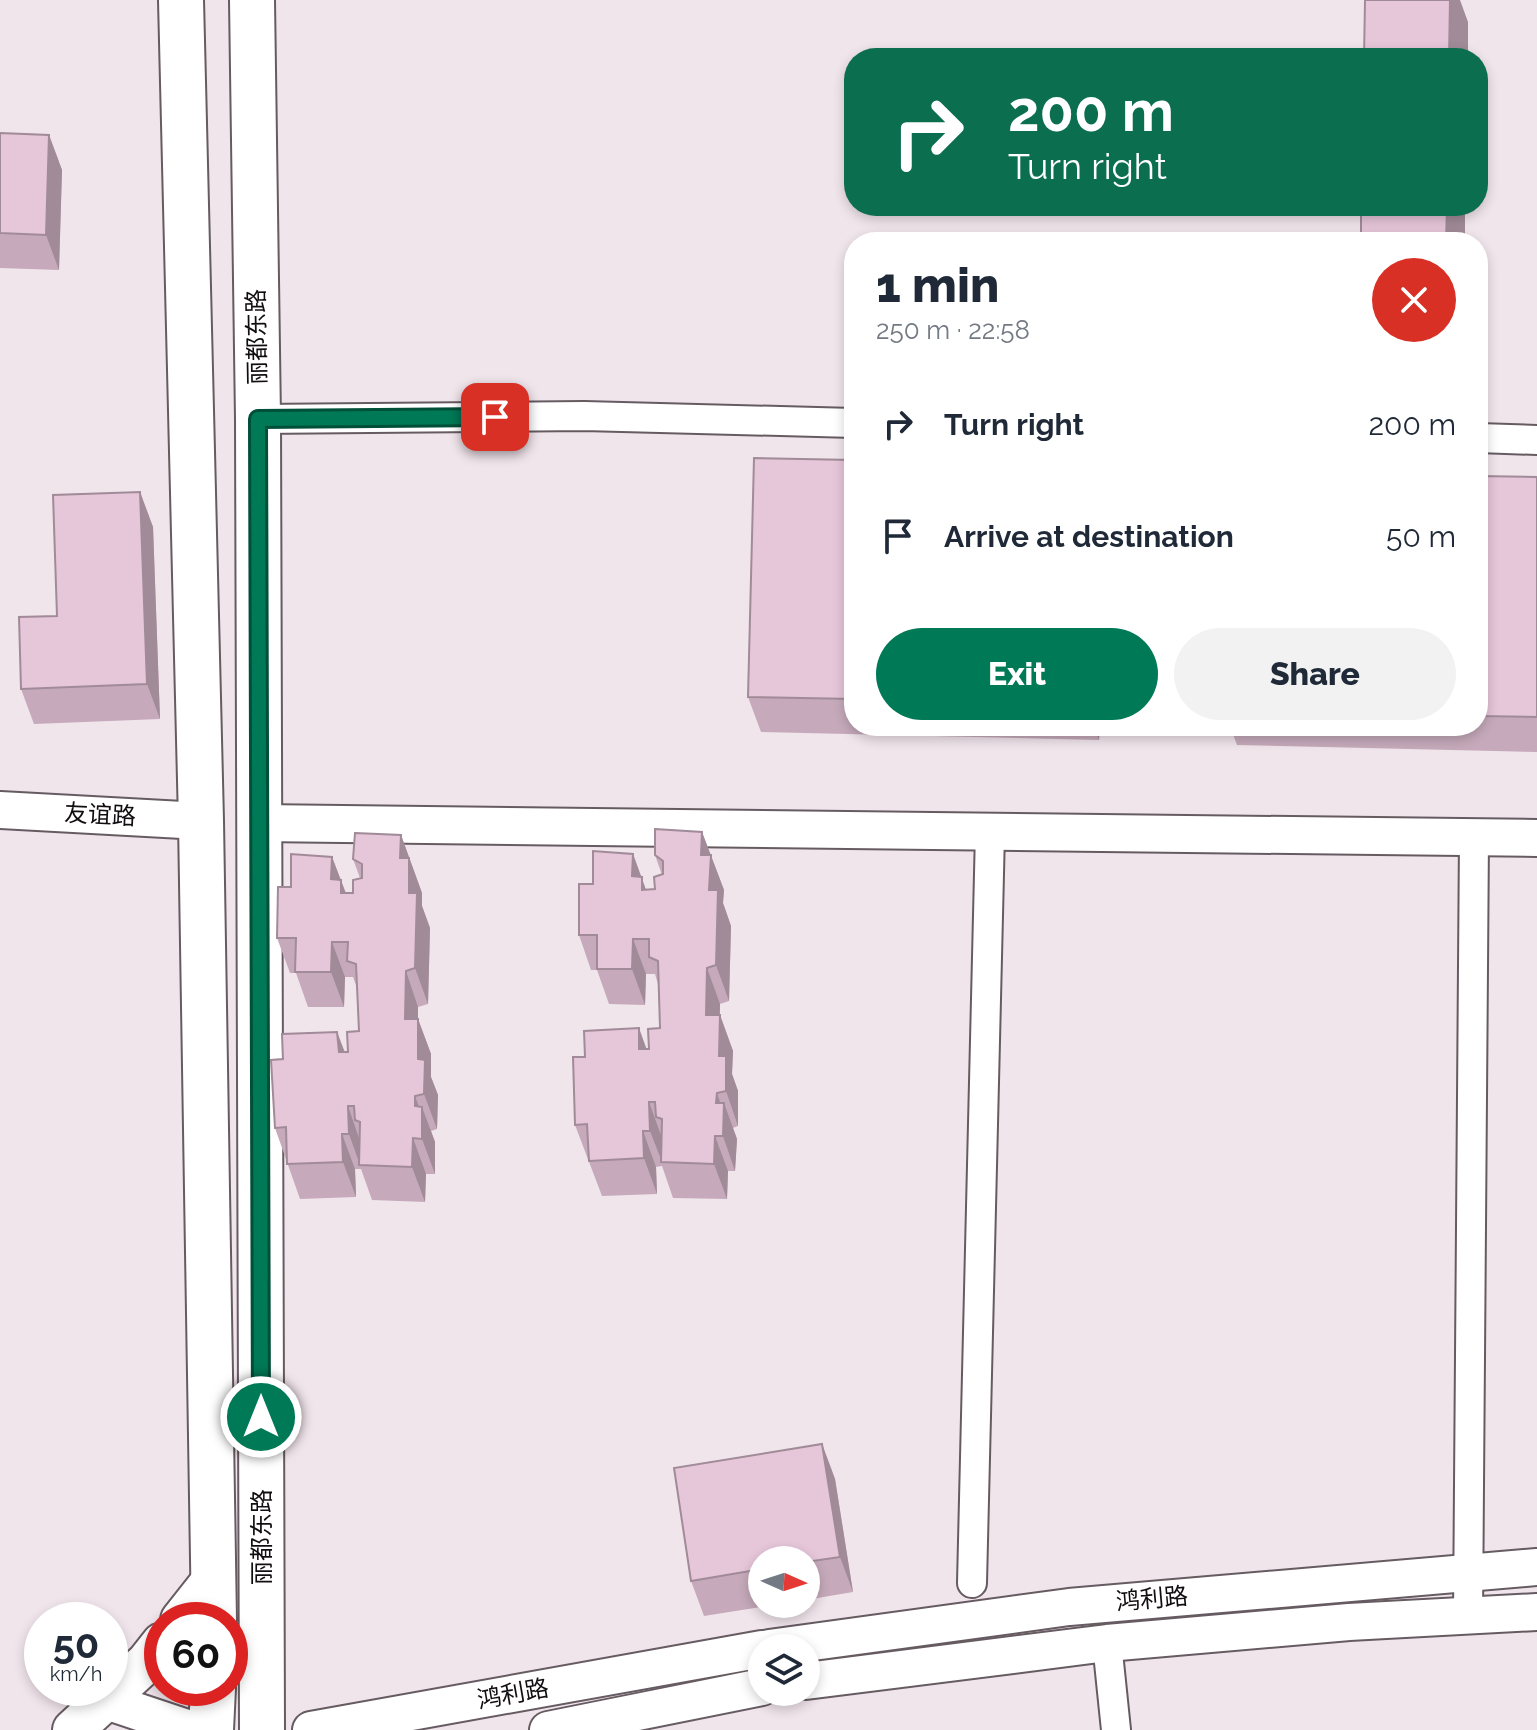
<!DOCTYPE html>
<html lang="en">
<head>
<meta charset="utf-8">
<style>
  body { margin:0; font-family:Raleway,"Noto Sans SC",sans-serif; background:#f2f2f3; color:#1f2937; height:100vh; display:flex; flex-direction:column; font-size:30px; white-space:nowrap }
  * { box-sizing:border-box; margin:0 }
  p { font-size:26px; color:#747a83 }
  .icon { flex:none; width:44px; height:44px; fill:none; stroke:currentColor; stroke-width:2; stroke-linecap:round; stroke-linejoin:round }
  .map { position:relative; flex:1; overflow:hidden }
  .drawer { position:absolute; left:844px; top:232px; width:644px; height:504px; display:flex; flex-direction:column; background:#fff; border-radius:32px; box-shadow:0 4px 12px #0003 }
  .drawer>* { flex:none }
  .hud { position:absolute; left:844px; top:48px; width:644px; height:168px; border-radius:32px; box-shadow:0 4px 12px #0003; background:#0b6e4f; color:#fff; overflow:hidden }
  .needle { width:52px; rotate:93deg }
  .tools { position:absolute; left:748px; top:1546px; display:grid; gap:16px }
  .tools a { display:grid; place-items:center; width:72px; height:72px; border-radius:50%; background:#fff; box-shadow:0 4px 12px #0003; font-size:40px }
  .speed { position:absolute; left:24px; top:1602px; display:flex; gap:16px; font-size:40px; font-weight:700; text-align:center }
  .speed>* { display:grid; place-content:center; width:104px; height:104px; border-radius:50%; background:#fff; box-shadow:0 4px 12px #0003; line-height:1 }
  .speed small { font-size:20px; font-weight:400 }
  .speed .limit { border:12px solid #d22; background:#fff; color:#111 }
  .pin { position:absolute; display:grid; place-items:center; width:68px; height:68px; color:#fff; margin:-34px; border-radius:16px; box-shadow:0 4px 12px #0006 }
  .me { position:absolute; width:88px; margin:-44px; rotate:0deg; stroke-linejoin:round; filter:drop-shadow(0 0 6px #0008) }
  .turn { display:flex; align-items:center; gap:28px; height:168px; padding:0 32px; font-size:36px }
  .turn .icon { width:104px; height:104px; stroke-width:2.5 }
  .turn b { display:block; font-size:56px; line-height:68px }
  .round { display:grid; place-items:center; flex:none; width:84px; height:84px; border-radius:42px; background:#f2f2f3 }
  .summary { display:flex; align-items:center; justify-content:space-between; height:136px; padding:0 32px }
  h1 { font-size:48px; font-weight:800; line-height:60px }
  .primary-button { display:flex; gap:16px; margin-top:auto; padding:16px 32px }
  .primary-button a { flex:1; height:92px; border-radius:48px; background:#007956; color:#fff; font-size:32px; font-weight:800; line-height:92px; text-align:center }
  .primary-button a+a { background:#f2f2f3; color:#1f2937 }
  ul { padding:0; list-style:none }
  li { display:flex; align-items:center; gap:24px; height:112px; padding:0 32px }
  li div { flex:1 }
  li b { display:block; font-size:30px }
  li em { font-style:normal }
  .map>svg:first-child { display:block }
</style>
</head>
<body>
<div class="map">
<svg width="1537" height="1730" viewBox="0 0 1537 1730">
  <rect width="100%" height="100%" fill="#f1e5ec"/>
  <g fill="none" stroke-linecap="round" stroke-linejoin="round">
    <defs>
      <g id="minor">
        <polyline points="258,419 584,416 854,423"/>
        <polyline points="1478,438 1537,440"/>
        <polyline points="972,1583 990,832"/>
        <polyline points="1468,1616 1474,837"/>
        <polyline points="1107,1643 1116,1730"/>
      </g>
      <g id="tertiary">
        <polyline points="0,810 201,821"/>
        <polyline points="259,823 1537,838"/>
        <polyline points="769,1648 1069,1607 1537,1567"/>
        <polyline points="806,1681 1107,1643 1349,1622 1537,1612"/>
        <polyline points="106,1701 193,1730"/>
        <polyline points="311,1730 762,1649"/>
        <polyline points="548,1730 762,1687"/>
      </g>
      <g id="secondary">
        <polyline points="181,1620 215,1577"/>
        <polyline points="73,1730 147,1662 162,1643"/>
      </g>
      <g id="primary">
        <polyline points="181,0 201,821 214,1620"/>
        <polyline points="252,0 258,419 262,1730"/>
        <polyline points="211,1730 213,1688"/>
      </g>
    </defs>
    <use href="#minor" stroke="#665b61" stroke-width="32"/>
    <use href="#tertiary" stroke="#665b61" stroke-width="40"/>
    <use href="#secondary" stroke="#665b61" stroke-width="44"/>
    <use href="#primary" stroke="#665b61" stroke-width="48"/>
    <use href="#minor" stroke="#fff" stroke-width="28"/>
    <use href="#tertiary" stroke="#fff" stroke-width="36"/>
    <use href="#secondary" stroke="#fff" stroke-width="40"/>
    <use href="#primary" stroke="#fff" stroke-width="44"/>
  </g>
  <g fill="#c6aabb">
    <polygon points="0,133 49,135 62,170 59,270 0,268"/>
    <polygon points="854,460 854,726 1100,726 1099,740 761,732 748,697"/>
    <polygon points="1478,476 1537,477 1537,752 1237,745 1230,726 1478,726"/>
    <polygon points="140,492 153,527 160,719 34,724 21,689 57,616"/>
    <polygon points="702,832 724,890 723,903 731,926 729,1001 720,1004 720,1015 733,1051 732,1074 738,1091 738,1126 733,1128 737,1139 735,1171 728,1171 727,1199 673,1198 662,1166 656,1167 657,1194 602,1196 575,1125 585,1057 649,1049 660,1028 658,984 655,974 646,974 645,1005 609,1004 597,970 591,970 579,935 593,884 633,854 646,890 655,889 662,875 655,855"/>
    <polygon points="401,835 422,893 422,906 430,928 428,1004 418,1007 418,1019 431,1054 431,1077 438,1095 437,1129 431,1131 435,1142 435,1174 426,1174 425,1202 372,1200 361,1169 355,1169 356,1197 300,1199 275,1128 283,1059 337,1032 345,1052 348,1052 359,1031 357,988 353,977 345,977 344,1007 308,1007 296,973 290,973 277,938 291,887 332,857 346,893 353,893 360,878 353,859"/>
    <polygon points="822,1444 835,1479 853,1592 806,1600 806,1560 762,1560 762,1604 779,1604 704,1616 691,1581"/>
  </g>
  <g fill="#a18b98">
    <polygon points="1450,0 1460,0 1468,22 1468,58 1449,58"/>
    <polygon points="49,135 62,170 59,270 46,235"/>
    <polygon points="1447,206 1465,206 1465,242 1446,242"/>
    <polygon points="140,492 153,527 160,719 147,684"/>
    <polygon points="1094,726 1100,726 1099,740"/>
    <polygon points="702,832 724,890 723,903 731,926 729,1001 716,965 701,855"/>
    <polygon points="401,835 422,893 422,906 430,928 428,1004 415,968 409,893 400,858"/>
    <polygon points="633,854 654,912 632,876"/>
    <polygon points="332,857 354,915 331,879"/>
    <polygon points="633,939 646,974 645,1005 632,969"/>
    <polygon points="332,942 345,977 344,1007 331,972"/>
    <polygon points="707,968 720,1004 719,1037 720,1015 733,1051 732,1074 738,1091 738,1126 726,1091 719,1056 706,1015"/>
    <polygon points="406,971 418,1007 418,1054 405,1019"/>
    <polygon points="418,1019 431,1054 431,1077 438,1095 437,1129 424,1094 418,1059"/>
    <polygon points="639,1028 652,1064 639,1049"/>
    <polygon points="337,1032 350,1067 339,1052"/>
    <polygon points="717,1093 723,1111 724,1103 737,1139 735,1171 723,1136 716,1103"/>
    <polygon points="415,1096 422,1115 422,1107 435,1142 435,1174 422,1139 415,1106"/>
    <polygon points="649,1102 662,1138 662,1162 650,1131"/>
    <polygon points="348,1106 360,1141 360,1165 349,1134"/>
    <polygon points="643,1131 656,1167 657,1194 644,1158"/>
    <polygon points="342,1134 355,1169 356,1197 343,1162"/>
    <polygon points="715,1136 728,1171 727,1199 714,1164"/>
    <polygon points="413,1138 426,1174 425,1202 412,1167"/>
    <polygon points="822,1444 835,1479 853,1592 840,1557"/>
  </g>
  <g fill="#e6c6d9" stroke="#a18b98" stroke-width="2">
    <polygon points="1365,0 1450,0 1449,58 1364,58"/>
    <polygon points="0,133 49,135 46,235 0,233"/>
    <polygon points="1361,206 1447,206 1446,242 1361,242"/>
    <polygon points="754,458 854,460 854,699 748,697"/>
    <polygon points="1478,476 1537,477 1537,717 1478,716"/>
    <polygon points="140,492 147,684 21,689 19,617 57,616 53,495"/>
    <polygon points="655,829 702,832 701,855 711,855 709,890 718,890 716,965 707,968 706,1015 720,1015 719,1056 726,1056 726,1091 717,1093 716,1103 724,1103 723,1136 715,1136 714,1164 661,1162 662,1119 656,1117 655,1102 649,1102 650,1131 643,1131 644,1158 589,1161 587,1124 575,1125 573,1057 585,1057 584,1031 639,1028 639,1049 649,1049 648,1029 660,1028 658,961 649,957 649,939 633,939 632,969 597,969 597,935 579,935 579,884 593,884 593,851 633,854 632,876 642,877 642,890 655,889 654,877 663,874 663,861 655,855"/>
    <polygon points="355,833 401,835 400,858 409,858 409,893 417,893 415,968 406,971 405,1019 418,1019 418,1059 425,1060 424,1094 415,1096 415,1106 422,1107 422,1139 413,1138 412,1167 359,1165 360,1122 355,1120 354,1106 348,1106 349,1134 342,1134 343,1162 287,1164 286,1127 275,1128 271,1060 283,1059 282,1034 337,1032 339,1052 348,1052 347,1032 359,1031 356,964 347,961 348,942 332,942 331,972 295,972 296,938 277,938 278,887 291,887 291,854 332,857 331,879 341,880 341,893 353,893 353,880 362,878 362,864 353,859"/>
    <polygon points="822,1444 840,1557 806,1562 806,1560 762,1560 762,1569 691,1581 674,1468"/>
  </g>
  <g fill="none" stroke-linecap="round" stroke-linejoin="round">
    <defs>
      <polyline id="route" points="261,1417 258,419 495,417"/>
    </defs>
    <use href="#route" stroke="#004f38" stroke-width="20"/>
    <use href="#route" stroke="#007956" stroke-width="14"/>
  </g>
  <g text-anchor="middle" stroke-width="7" stroke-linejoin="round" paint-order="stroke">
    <g font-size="24" fill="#110d10" stroke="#fff">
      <text transform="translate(257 337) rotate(-91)" y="8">丽都东路</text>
      <text transform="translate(100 815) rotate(3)" y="8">友谊路</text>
      <text transform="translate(262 1537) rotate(-90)" y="8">丽都东路</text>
      <text transform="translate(1152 1599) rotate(-5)" y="8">鸿利路</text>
      <text transform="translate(513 1694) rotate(-10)" y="8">鸿利路</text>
    </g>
  </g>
</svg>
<div class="tools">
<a><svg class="needle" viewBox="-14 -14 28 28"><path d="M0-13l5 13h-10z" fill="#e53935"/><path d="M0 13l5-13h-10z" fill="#747a83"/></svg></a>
<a><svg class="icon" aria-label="layers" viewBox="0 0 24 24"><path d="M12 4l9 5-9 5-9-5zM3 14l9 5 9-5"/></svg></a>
</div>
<div class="speed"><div>50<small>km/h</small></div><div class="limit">60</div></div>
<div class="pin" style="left:495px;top:417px;background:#d93025"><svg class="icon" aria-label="arrive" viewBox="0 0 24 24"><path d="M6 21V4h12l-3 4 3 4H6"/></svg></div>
<svg class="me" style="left:261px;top:1417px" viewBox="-20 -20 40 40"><circle r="17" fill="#007956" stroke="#fff" stroke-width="3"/><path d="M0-11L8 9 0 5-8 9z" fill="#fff"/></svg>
<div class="hud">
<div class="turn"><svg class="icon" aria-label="right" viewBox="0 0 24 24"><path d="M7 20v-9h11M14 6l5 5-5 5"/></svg><div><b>200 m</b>Turn right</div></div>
</div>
<section class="drawer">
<div class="summary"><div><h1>1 min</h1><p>250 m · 22:58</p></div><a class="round" style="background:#d93025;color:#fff"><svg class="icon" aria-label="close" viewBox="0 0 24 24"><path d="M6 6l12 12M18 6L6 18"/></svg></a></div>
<ul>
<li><svg class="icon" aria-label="right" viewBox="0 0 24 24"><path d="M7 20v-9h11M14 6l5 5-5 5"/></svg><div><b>Turn right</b></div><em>200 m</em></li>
<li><svg class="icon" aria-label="arrive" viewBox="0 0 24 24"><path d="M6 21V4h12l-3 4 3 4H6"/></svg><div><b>Arrive at destination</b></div><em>50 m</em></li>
</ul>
<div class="primary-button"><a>Exit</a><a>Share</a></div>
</section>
</div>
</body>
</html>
